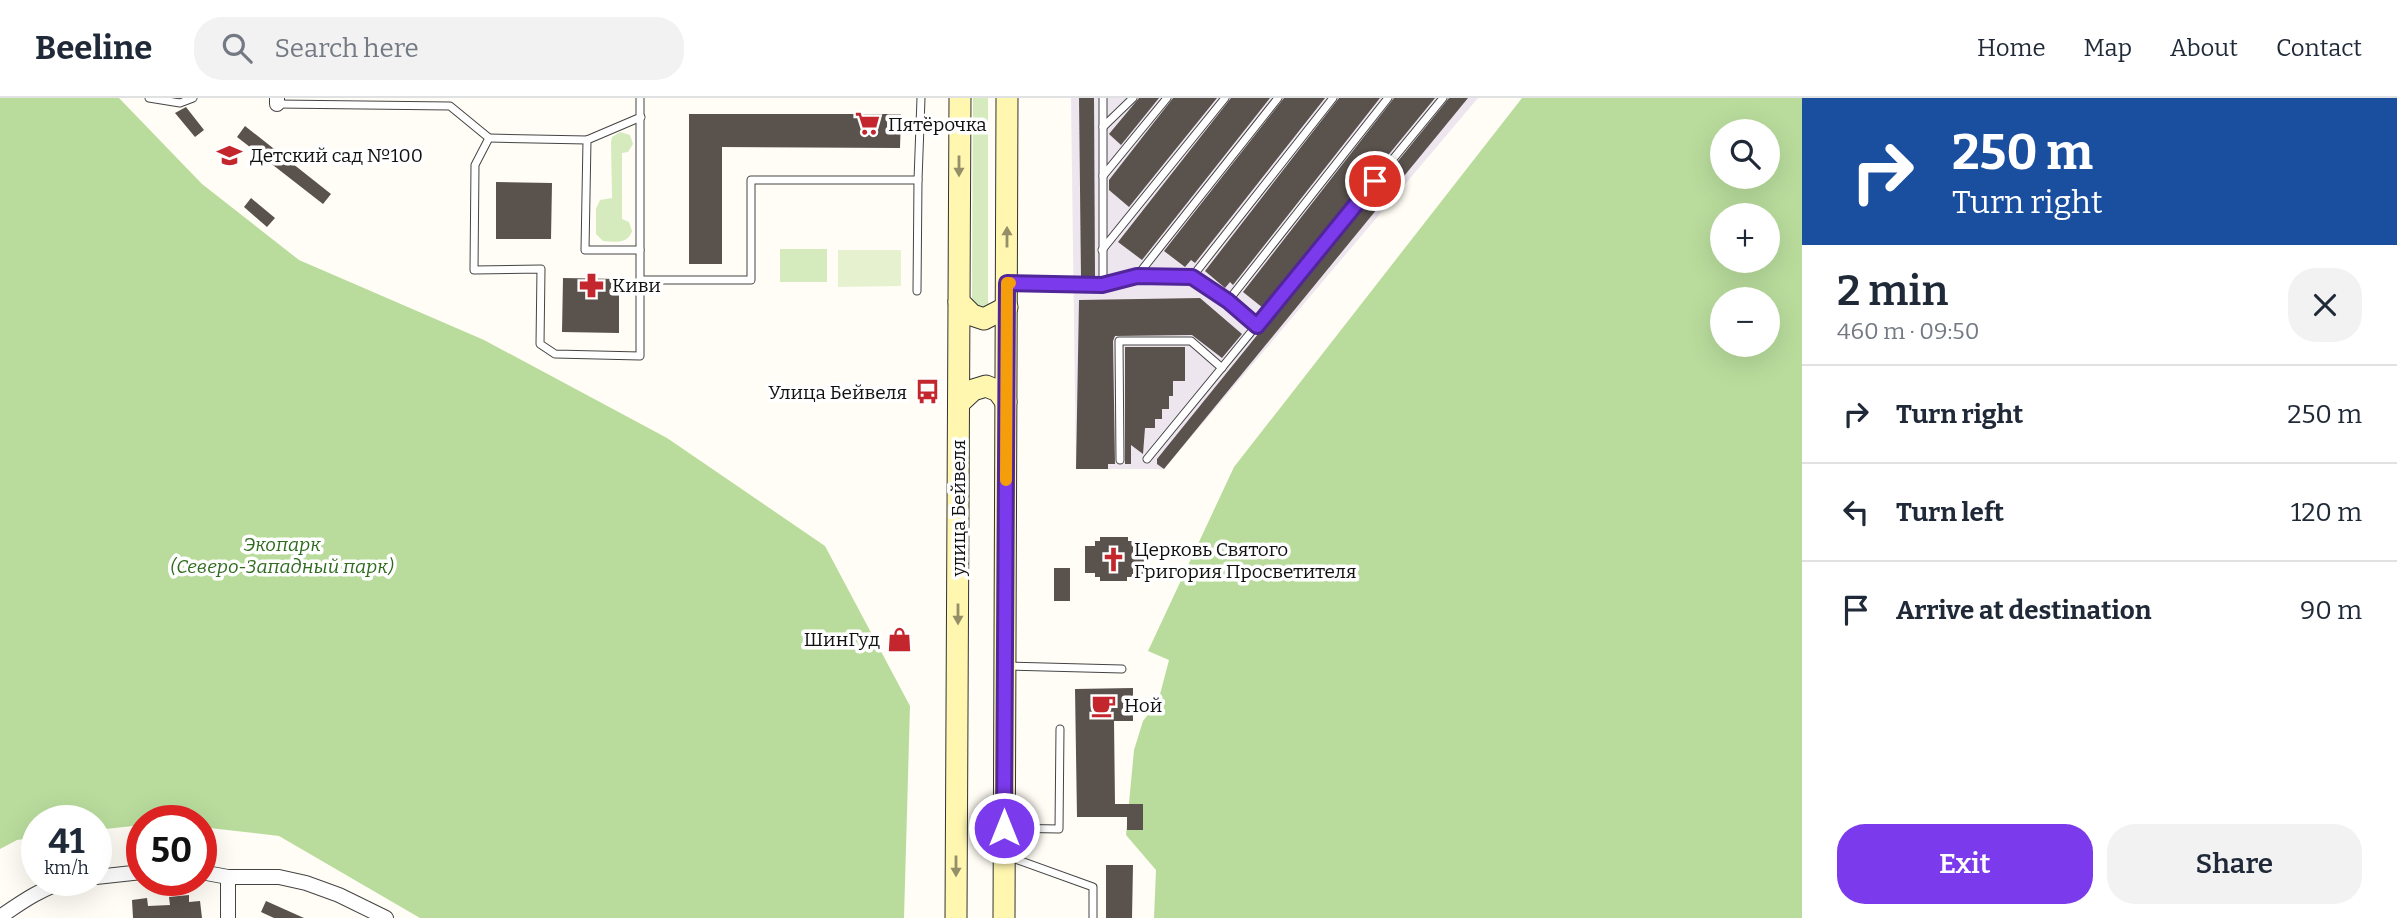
<!DOCTYPE html>
<html lang="en">
<head>
<meta charset="utf-8">
<style>
  body { margin:0; font-family:Bitter,serif; background:#f2f2f3; color:#1f2937; height:100vh; display:flex; flex-direction:column; font-size:26px; white-space:nowrap }
  * { box-sizing:border-box; margin:0 }
  p { font-size:23px; color:#747a83 }
  .icon { flex:none; width:38px; height:38px; fill:none; stroke:currentColor; stroke-width:2; stroke-linecap:round; stroke-linejoin:round }
  .map { position:relative; flex:1; overflow:hidden }
  .details { display:flex; flex-direction:column; background:#fff; width:595px }
  .details>* { flex:none }
  .top-card { background:#1a4fa0; color:#fff; overflow:hidden }
  .buttons { position:absolute; left:1710px; top:21px; display:grid; gap:14px }
  .buttons a { display:grid; place-items:center; width:70px; height:70px; border-radius:50%; background:#fff; box-shadow:0 7px 28px #0002; font-size:35px }
  .speed { position:absolute; left:21px; top:707px; display:flex; gap:14px; font-size:35px; font-weight:700; text-align:center }
  .speed>* { display:grid; place-content:center; width:91px; height:91px; border-radius:50%; background:#fff; box-shadow:0 7px 28px #0002; line-height:1 }
  .speed small { font-size:18px; font-weight:400 }
  .speed .limit { border:10px solid #d22; background:#fff; color:#111 }
  .pin { position:absolute; display:grid; place-items:center; width:60px; height:60px; color:#fff; margin:-30px; border:4px solid #fff; border-radius:50%; box-shadow:0 2px 7px #0007 }
  .me { position:absolute; width:77px; margin:-38px; rotate:0deg; stroke-linejoin:round; filter:drop-shadow(0 0 5px #0008) }
  .turn { display:flex; align-items:center; gap:24px; height:147px; padding:0 35px; font-size:32px }
  .turn .icon { width:91px; height:91px; stroke-width:2.5 }
  .turn b { display:block; font-size:49px; line-height:60px }
  .round { display:grid; place-items:center; flex:none; width:74px; height:74px; border-radius:28px; background:#f2f2f3 }
  .overview { display:flex; align-items:center; justify-content:space-between; height:119px; padding:0 35px }
  h1 { font-size:42px; font-weight:600; line-height:52px }
  .button { display:flex; gap:14px; margin-top:auto; padding:14px 35px }
  .button a { flex:1; height:80px; border-radius:28px; background:#7c3aed; color:#fff; font-size:28px; font-weight:600; line-height:80px; text-align:center }
  .button a+a { background:#f2f2f3; color:#1f2937 }
  ul { padding:0; list-style:none }
  li { display:flex; align-items:center; gap:21px; height:98px; padding:0 35px; border-top:2px solid #e0e1e3 }
  li div { flex:1 }
  li b { display:block; font-size:26px }
  li em { font-style:normal }
  header { display:flex; align-items:center; gap:42px; box-sizing:border-box; height:98px; padding:0 35px; background:#fff; border-bottom:2px solid #e0e1e3 }
  header strong { font-size:33px }
  nav { display:flex; gap:38px; margin-inline-start:auto; font-size:24px }
  .search { width:490px; height:63px; background:#f2f2f3; display:flex; align-items:center; gap:18px; box-sizing:border-box; padding:0 24px; border-radius:28px; color:#747a83; font-size:26px }
  main { display:flex; flex:1; min-height:0 }
  .map>svg:first-child { display:block }
</style>
</head>
<body>
<header>
<strong>Beeline</strong>
<div class="search"><svg class="icon" aria-label="search" viewBox="0 0 24 24"><circle cx="10" cy="10" r="6"/><path d="M15 15l6 6"/></svg>Search here</div>
<nav><a>Home</a><a>Map</a><a>About</a><a>Contact</a></nav>
</header>
<main>
<div class="map">
<svg width="1802" height="820" viewBox="0 0 1802 820">
  <rect width="100%" height="100%" fill="#fffdf5"/>
  <polygon fill="#eee6ef" points="1071,0 1478,0 1164,371 1076,371"/>
  <g fill="#d5ebbd">
    <polygon points="973,0 988,0 988,206 979,211 972,204"/>
    <path d="M 620,34 L 630,37 L 633,46 L 628,54 L 622,55 L 622,121 L 629,124 L 632,133 C 628,146 615,144 603,143 L 596,136 L 596,111 L 600,102 L 612,100 L 611,44 L 612,39 Z"/>
    <rect x="780" y="151" width="47" height="33"/>
  </g>
  <g fill="#b9dc9c" fill-rule="evenodd">
    <polygon points="0,0 119,0 202,86 299,162 484,242 667,340 825,448 910,608 904,820 420,820 279,738 201,729 201,723 142,723 142,727 96,732 96,723 37,723 37,739 17,742 0,751"/>
    <path d="M 1522,0 L 1802,0 L 1802,820 L 1154,820 L 1156,772 L 1126,737 L 1134,652 L 1143,623 L 1158,604 L 1169,562 L 1148,553 L 1234,369 ZM 1722,33 L 1768,33 L 1768,79 L 1722,79 ZM 1722,117 L 1768,117 L 1768,163 L 1722,163 ZM 1722,201 L 1768,201 L 1768,247 L 1722,247 Z"/>
  </g>
  <polygon fill="#e6f2cf" points="838,152 901,152 901,188 838,189"/>
  <g fill="#5a524d">
    <polygon points="1079,0 1094,0 1095,179 1084,180 1081,180"/>
    <polygon points="1139,0 1159,0 1121,47 1109,36"/>
    <polygon points="1173,0 1217,0 1129,109 1109,92 1109,82"/>
    <polygon points="1231,0 1270,0 1142,162 1118,144"/>
    <polygon points="1284,0 1325,0 1195,165 1191,162 1185,169 1164,153"/>
    <polygon points="1339,0 1380,0 1233,187 1230,184 1225,190 1205,173"/>
    <polygon points="1394,0 1435,0 1263,210 1243,194"/>
    <polygon points="1449,0 1468,0 1164,371 1157,366 1157,361"/>
    <polygon points="186,9 204,32 195,39 175,15"/>
    <polygon points="689,16 901,16 900,50 722,49 722,166 689,166"/>
    <polygon points="245,28 331,96 323,106 237,39"/>
    <polygon points="496,84 552,85 551,141 496,141"/>
    <polygon points="251,100 275,120 267,129 244,109"/>
    <polygon points="563,180 619,181 619,235 562,234"/>
    <polygon points="1200,200 1242,236 1222,260 1192,237 1115,238 1113,243 1115,366 1108,366 1108,371 1076,371 1079,202"/>
    <polygon points="1125,249 1185,249 1185,283 1173,283 1173,298 1169,298 1169,311 1162,311 1162,321 1155,321 1155,330 1145,330 1143,356 1131,347 1131,366 1125,366"/>
    <polygon points="1100,439 1128,439 1128,443 1133,443 1133,448 1144,448 1144,476 1132,476 1132,479 1127,479 1127,483 1100,483 1100,479 1095,479 1095,475 1085,475 1085,448 1095,448 1095,443 1100,443"/>
    <rect x="1054" y="470" width="16" height="33"/>
    <polygon points="1133,590 1133,623 1114,623 1115,706 1143,706 1143,732 1127,732 1127,719 1077,719 1075,591"/>
    <polygon points="1106,767 1133,767 1132,820 1106,820"/>
    <polygon points="189,797 189,804 200,803 202,820 133,820 132,802 147,800 148,808 170,807 169,799"/>
    <polygon points="266,803 304,820 274,820 261,814"/>
  </g>
  <g fill="none" stroke-linecap="round" stroke-linejoin="round">
    <defs>
      <g id="lane">
        <polyline points="149,0 180,5 193,0"/>
        <polyline points="277,6 450,8 489,40 475,67 474,172 541,171 540,246 555,256 640,258 640,0"/>
        <polyline points="1103,29 1133,0"/>
        <polyline points="489,40 587,42"/>
        <polyline points="1103,78 1167,0"/>
        <polyline points="640,152 585,152 587,42 641,19"/>
        <polyline points="1102,152 1225,0"/>
        <polyline points="1137,178 1278,0"/>
        <polyline points="1192,179 1333,0"/>
        <polyline points="640,182 751,182 751,82 918,82"/>
        <polyline points="1009,185 1103,187 1137,178 1192,179 1228,203 1257,227"/>
        <polyline points="1103,187 1103,0"/>
        <polyline points="917,193 918,82 921,0"/>
        <polyline points="1228,203 1388,0"/>
        <polyline points="1147,361 1443,0"/>
        <polyline points="1120,362 1119,243 1191,243 1222,270"/>
        <polyline points="1006,568 1122,571"/>
        <polyline points="1008,730 1059,731 1060,631"/>
        <polyline points="1007,758 1093,789 1093,820"/>
      </g>
      <g id="street">
        <polyline points="277,0 277,6"/>
        <polyline points="201,774 228,779 279,779 306,785 339,797 386,820"/>
        <polyline points="96,779 142,774"/>
        <polyline points="228,779 228,820"/>
        <path d="M 0,819 C 23,803 43,789 71,782"/>
      </g>
      <g id="secondary">
        <polyline points="959,204 972,217 984,221 1007,209"/>
        <polyline points="959,305 973,292 986,288 998,293 1006,304"/>
        <polyline points="956,820 960,0"/>
        <polyline points="1004,820 1007,0"/>
      </g>
    </defs>
    <use href="#lane" stroke="#444" stroke-width="9"/>
    <use href="#street" stroke="#444" stroke-width="16"/>
    <use href="#secondary" stroke="#333" stroke-width="23"/>
    <use href="#lane" stroke="#fff" stroke-width="7"/>
    <use href="#street" stroke="#fff" stroke-width="14"/>
    <use href="#secondary" stroke="#fff6b0" stroke-width="21"/>
  </g>
  <defs><path id="oneway-solid" d="M-6-.8H1V-3.2L6.5 0L1 3.2V.8H-6Z" transform="scale(1.75)"/></defs>
  <g fill="#948f68">
    <use href="#oneway-solid" transform="translate(959 68) rotate(90)"/>
    <use href="#oneway-solid" transform="translate(1007 139) rotate(-90)"/>
    <use href="#oneway-solid" transform="translate(958 516) rotate(90)"/>
    <use href="#oneway-solid" transform="translate(956 768) rotate(90)"/>
  </g>
  <g fill="none" stroke-linecap="round" stroke-linejoin="round">
    <defs>
      <polyline id="route" points="1004,730 1007,185 1102,187 1137,178 1192,179 1228,203 1257,228 1375,83"/>
    </defs>
    <use href="#route" stroke="#51269a" stroke-width="18"/>
    <use href="#route" stroke="#7c3aed" stroke-width="12"/>
    <polyline stroke="#f59e0b" stroke-width="12" points="1006,382 1007,185 1010,185"/>
  </g>
  <defs>
    <symbol id="supermarket-bare" viewBox="-9 -9 18 18"><path d="M-6-5.5h2.5l.6 2H6L4.5 2H-2.5L-4.4-4H-6ZM-1.5 3.2a1.3 1.3 0 1 0 .1 0ZM3 3.2a1.3 1.3 0 1 0 .1 0Z" fill="#c4262e" stroke="#fff" stroke-width="2.5" paint-order="stroke"/></symbol>
    <symbol id="school-bare" viewBox="-9 -9 18 18"><path d="M0-5L7-2L0 1L-7-2ZM-4 1L0 2.5L4 1V4Q0 6-4 4Z" fill="#c4262e" stroke="#fff" stroke-width="2.5" paint-order="stroke"/></symbol>
    <symbol id="pharmacy-bare" viewBox="-9 -9 18 18"><path d="M-2-6h4v4h4v4h-4v4h-4v-4h-4v-4h4Z" fill="#c4262e" stroke="#fff" stroke-width="2.5" paint-order="stroke"/></symbol>
    <symbol id="bus-bare" viewBox="-9 -9 18 18"><path d="M-5-6H5V4H4V6H2V4H-2V6H-4V4H-5ZM-3.5-4V0h7V-4ZM-3.5 1.2v1.5H-2V1.2ZM2 1.2v1.5H3.5V1.2Z" fill="#c4262e" stroke="#fff" stroke-width="2.5" paint-order="stroke"/></symbol>
    <symbol id="church-bare" viewBox="-9 -9 18 18"><path d="M-1.2-6h2.4v3.5h3.3v2.4h-3.3V6h-2.4V-.1h-3.3v-2.4h3.3Z" fill="#c4262e" stroke="#fff" stroke-width="2.5" paint-order="stroke"/></symbol>
    <symbol id="shop-bare" viewBox="-9 -9 18 18"><path d="M-5-2.5h2.3a2.7 3.5 0 0 1 5.4 0H5L5.5 6h-11ZM-1.5-2.5h3a1.5 2.3 0 0 0-3 0Z" fill="#c4262e" stroke="#fff" stroke-width="2.5" paint-order="stroke"/></symbol>
    <symbol id="cafe-bare" viewBox="-9 -9 18 18"><path d="M-5.5-4.5H6V0H3Q3 3.5 0 3.5H-2.5Q-5.5 3.5-5.5 0ZM3-3.2v2h1.7v-2ZM-6 4.5H4V6H-6Z" fill="#c4262e" stroke="#fff" stroke-width="2.5" paint-order="stroke"/></symbol>
  </defs>
  <g fill-rule="evenodd">
    <use href="#supermarket-bare" x="850" y="8" width="35" height="35"/>
    <use href="#school-bare" x="212" y="40" width="35" height="35"/>
    <use href="#pharmacy-bare" x="574" y="170" width="35" height="35"/>
    <use href="#bus-bare" x="910" y="276" width="35" height="35"/>
    <use href="#church-bare" x="1096" y="444" width="35" height="35"/>
    <use href="#shop-bare" x="882" y="524" width="35" height="35"/>
    <use href="#cafe-bare" x="1086" y="590" width="35" height="35"/>
  </g>
  <g text-anchor="middle" stroke-width="7" stroke-linejoin="round" paint-order="stroke">
    <g font-size="19" fill="#111" stroke="#fff" text-anchor="start">
      <text x="888" y="33">Пятёрочка</text>
      <text x="250" y="64">Детский сад №100</text>
      <text x="612" y="194">Киви</text>
      <text x="907" y="301" text-anchor="end">Улица Бейвеля</text>
      <text x="1134" y="458">Церковь Святого<tspan x="1134" dy="22">Григория Просветителя</tspan></text>
      <text x="880" y="548" text-anchor="end">ШинГуд</text>
      <text x="1124" y="614">Ной</text>
    </g>
    <g font-size="19" fill="#111" stroke="#fff">
      <text transform="translate(958 410) rotate(-90)" y="7">улица Бейвеля</text>
    </g>
    <g font-size="19" font-style="italic" fill="#2f6b1f" stroke="#fff">
      <text x="282" y="453">Экопарк<tspan x="282" dy="22">(Северо-Западный парк)</tspan></text>
    </g>
  </g>
</svg>
<div class="buttons">
<a><svg class="icon" aria-label="search" viewBox="0 0 24 24"><circle cx="10" cy="10" r="6"/><path d="M15 15l6 6"/></svg></a>
<a>+</a>
<a>−</a>
</div>
<div class="speed"><div>41<small>km/h</small></div><div class="limit">50</div></div>
<div class="pin" style="left:1375px;top:83px;background:#d93025"><svg class="icon" aria-label="arrive" viewBox="0 0 24 24"><path d="M6 21V4h12l-3 4 3 4H6"/></svg></div>
<svg class="me" style="left:1004px;top:730px" viewBox="-20 -20 40 40"><circle r="17" fill="#7c3aed" stroke="#fff" stroke-width="3"/><path d="M0-11L8 9 0 5-8 9z" fill="#fff"/></svg>
</div>
<section class="details">
<div class="top-card">
<div class="turn"><svg class="icon" aria-label="right" viewBox="0 0 24 24"><path d="M7 20v-9h11M14 6l5 5-5 5"/></svg><div><b>250 m</b>Turn right</div></div>
</div>
<div class="overview"><div><h1>2 min</h1><p>460 m · 09:50</p></div><a class="round"><svg class="icon" aria-label="close" viewBox="0 0 24 24"><path d="M6 6l12 12M18 6L6 18"/></svg></a></div>
<ul>
<li><svg class="icon" aria-label="right" viewBox="0 0 24 24"><path d="M7 20v-9h11M14 6l5 5-5 5"/></svg><div><b>Turn right</b></div><em>250 m</em></li>
<li><svg class="icon" aria-label="left" viewBox="0 0 24 24"><path d="M17 20v-9H6M10 6l-5 5 5 5"/></svg><div><b>Turn left</b></div><em>120 m</em></li>
<li><svg class="icon" aria-label="arrive" viewBox="0 0 24 24"><path d="M6 21V4h12l-3 4 3 4H6"/></svg><div><b>Arrive at destination</b></div><em>90 m</em></li>
</ul>
<div class="button"><a>Exit</a><a>Share</a></div>
</section>
</main>
</body>
</html>
